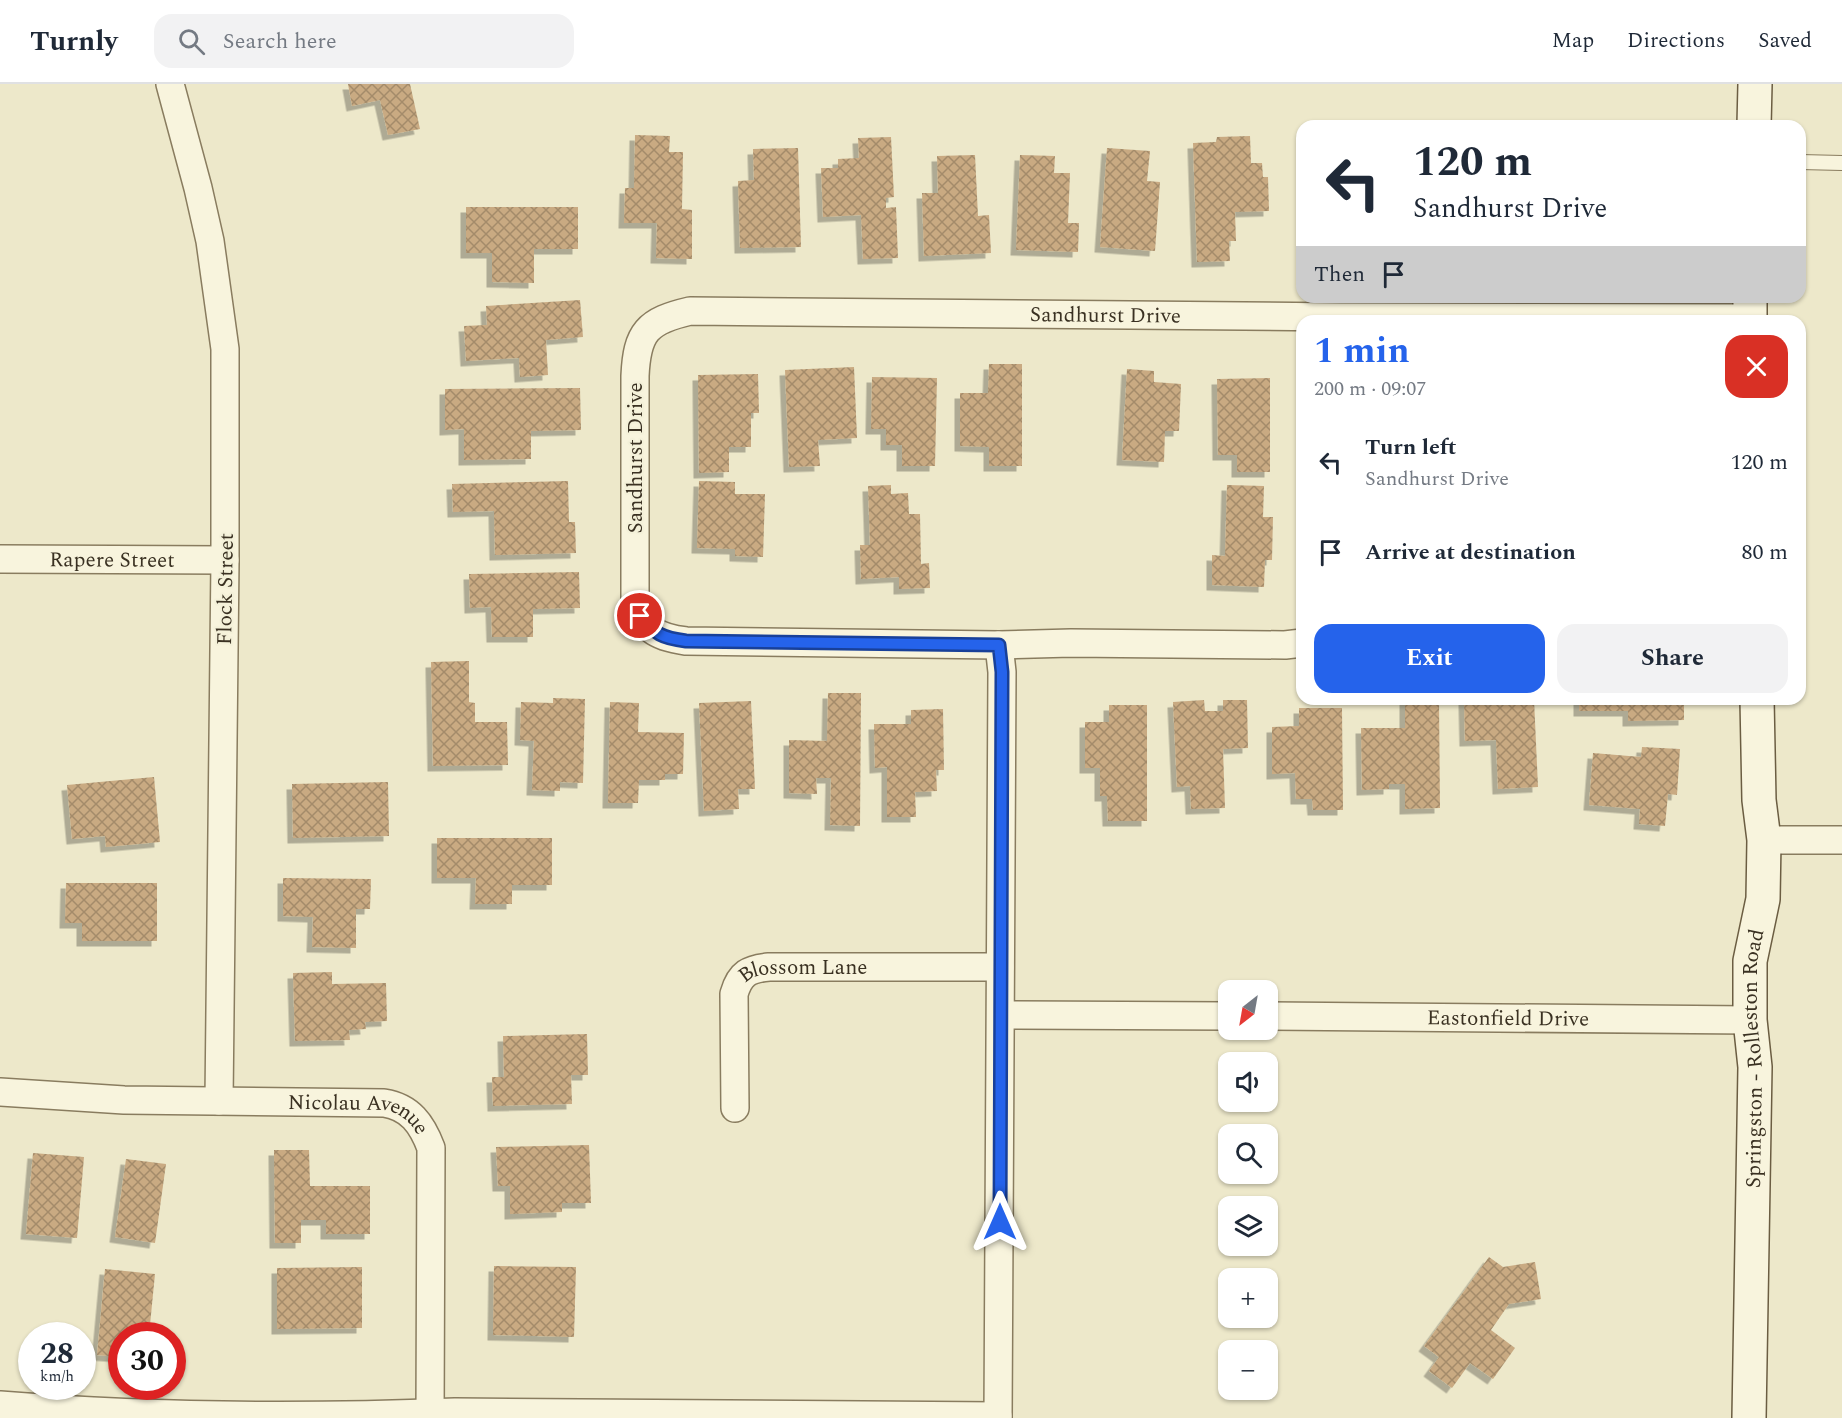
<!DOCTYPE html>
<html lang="en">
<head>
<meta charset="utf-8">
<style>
  body { margin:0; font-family:Spectral,serif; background:#f2f2f3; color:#1f2937; height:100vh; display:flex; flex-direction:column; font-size:22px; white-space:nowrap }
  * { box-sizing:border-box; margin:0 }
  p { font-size:20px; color:#747a83 }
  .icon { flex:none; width:33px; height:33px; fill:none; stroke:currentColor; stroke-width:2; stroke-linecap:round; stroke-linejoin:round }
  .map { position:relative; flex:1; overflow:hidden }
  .panel { position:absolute; left:1296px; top:231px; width:510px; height:390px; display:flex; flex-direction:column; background:#fff; border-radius:18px; box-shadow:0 2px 4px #0004 }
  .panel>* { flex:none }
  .banner { position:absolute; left:1296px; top:36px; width:510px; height:183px; border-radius:18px; box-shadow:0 2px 4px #0004; background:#fff; color:#1f2937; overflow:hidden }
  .needle { width:39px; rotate:211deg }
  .buttons { position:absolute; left:1218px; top:896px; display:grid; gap:12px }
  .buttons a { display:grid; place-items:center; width:60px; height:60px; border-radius:12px; background:#fff; box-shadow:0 2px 4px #0004; font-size:30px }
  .speed { position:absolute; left:18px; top:1238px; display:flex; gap:12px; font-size:30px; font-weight:700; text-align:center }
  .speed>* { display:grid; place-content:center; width:78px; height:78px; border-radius:50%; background:#fff; box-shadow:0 2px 4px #0004; line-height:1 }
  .speed small { font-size:15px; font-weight:400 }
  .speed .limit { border:9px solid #d22; background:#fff; color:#111 }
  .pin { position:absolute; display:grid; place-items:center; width:51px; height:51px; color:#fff; margin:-26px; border:3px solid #fff; border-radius:50%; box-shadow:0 2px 6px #0007 }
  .me { position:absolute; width:66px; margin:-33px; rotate:0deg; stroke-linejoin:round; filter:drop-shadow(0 0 4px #0008) }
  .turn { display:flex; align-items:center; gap:21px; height:126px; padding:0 18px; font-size:27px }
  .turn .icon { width:78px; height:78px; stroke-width:2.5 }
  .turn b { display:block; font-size:42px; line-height:51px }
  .then { display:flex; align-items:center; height:57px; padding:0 18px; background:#0003; gap:12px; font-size:22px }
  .round { display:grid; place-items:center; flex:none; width:63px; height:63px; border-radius:18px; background:#f2f2f3 }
  .head { display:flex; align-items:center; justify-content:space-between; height:102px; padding:0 18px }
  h1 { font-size:36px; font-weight:700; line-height:45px; color:#2563eb }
  .cta { display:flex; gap:12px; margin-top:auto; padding:12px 18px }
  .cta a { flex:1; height:69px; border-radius:18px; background:#2563eb; color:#fff; font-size:24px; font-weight:700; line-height:69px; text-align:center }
  .cta a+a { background:#f2f2f3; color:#1f2937 }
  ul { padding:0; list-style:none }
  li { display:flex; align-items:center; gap:18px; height:90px; padding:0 18px }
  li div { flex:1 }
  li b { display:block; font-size:22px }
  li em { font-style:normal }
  header { display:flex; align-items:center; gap:36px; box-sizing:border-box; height:84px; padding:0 30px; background:#fff; border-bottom:2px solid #e0e1e3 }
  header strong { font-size:28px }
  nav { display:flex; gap:33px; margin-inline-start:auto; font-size:21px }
  .search { width:420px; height:54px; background:#f2f2f3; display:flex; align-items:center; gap:15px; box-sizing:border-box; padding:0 21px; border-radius:18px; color:#747a83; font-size:22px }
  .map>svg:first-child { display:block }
</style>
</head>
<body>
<header>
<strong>Turnly</strong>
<div class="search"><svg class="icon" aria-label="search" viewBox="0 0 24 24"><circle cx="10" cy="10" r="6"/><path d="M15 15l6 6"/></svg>Search here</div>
<nav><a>Map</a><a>Directions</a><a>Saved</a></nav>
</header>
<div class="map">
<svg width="1842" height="1334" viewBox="0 0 1842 1334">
  <defs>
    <pattern id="building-cross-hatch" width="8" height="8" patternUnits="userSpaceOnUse" patternTransform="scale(1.5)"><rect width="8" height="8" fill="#c9aa82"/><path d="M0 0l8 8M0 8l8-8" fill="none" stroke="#a48b6a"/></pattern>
    <filter id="shadow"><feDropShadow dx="-5.5" dy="5.5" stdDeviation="0" flood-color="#0004"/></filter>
  </defs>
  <rect width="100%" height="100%" fill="#ede8ca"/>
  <g fill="url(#building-cross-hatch)" filter="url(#shadow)">
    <polygon points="348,0 410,0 420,45 388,51 380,16 352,22"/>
    <polygon points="635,51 670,52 669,68 683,68 682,125 692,126 692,175 656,174 657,139 624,139 625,104 634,104"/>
    <polygon points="1250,52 1251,79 1262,79 1263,93 1268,93 1269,127 1235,128 1236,157 1229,157 1230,177 1197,178 1193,59 1216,58 1217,53"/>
    <polygon points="891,53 894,113 886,114 886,124 896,123 898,174 863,175 861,131 823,133 821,84 838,84 838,75 859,74 858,54"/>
    <polygon points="798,64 801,163 740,164 738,97 754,96 753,65"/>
    <polygon points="1107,64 1150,67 1147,97 1160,98 1155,167 1100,163"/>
    <polygon points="975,71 978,132 989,131 991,169 924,172 922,109 938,109 937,72"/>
    <polygon points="1020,71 1055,72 1054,89 1070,89 1068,139 1079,139 1078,168 1016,166"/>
    <polygon points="466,123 578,123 578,165 534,165 534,199 492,198 492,169 466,169"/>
    <polygon points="580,216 583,253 546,256 548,291 520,293 519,274 466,277 464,242 487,241 486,222"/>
    <polygon points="989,280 1022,280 1022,382 989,382 989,363 960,362 960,309 988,309"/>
    <polygon points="854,283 857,354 818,356 820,382 789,383 785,286"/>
    <polygon points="1127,285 1154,287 1154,298 1181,300 1179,347 1165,347 1164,378 1122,376"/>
    <polygon points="758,290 759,329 751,329 751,363 729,363 729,388 699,389 698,291"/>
    <polygon points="872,293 937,294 935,382 902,382 902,361 886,361 886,345 871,345"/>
    <polygon points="1270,294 1270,388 1237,388 1237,371 1218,371 1217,295"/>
    <polygon points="580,304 581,346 531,347 531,375 464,376 464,345 445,346 445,305"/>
    <polygon points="568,397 569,438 575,438 576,469 495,471 494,427 453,428 452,400"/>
    <polygon points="699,397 735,398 735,410 765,410 763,473 735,472 735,465 697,464"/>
    <polygon points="891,401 891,410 908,409 909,430 920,430 921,480 929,479 930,504 899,505 899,493 861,495 860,461 870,461 868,402"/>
    <polygon points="1227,401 1264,402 1263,433 1273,433 1272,476 1265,476 1264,503 1212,501 1212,471 1225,472"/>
    <polygon points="579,488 580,524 533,525 533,553 492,553 491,523 470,524 469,490"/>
    <polygon points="469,577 469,618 475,619 475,638 507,638 508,681 433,682 431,578"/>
    <polygon points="828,609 861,609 860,742 830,741 831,694 816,694 817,710 789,709 789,656 827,657"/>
    <polygon points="553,614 585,615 583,699 560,698 560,707 532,706 534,657 520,656 521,618 553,619"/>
    <polygon points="1405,615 1439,615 1440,724 1405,725 1405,700 1389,700 1389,705 1362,706 1361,644 1405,644"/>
    <polygon points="1464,615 1534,615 1538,703 1498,705 1496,656 1465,657"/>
    <polygon points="1579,615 1684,615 1684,636 1628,637 1628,627 1579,627"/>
    <polygon points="1204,616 1205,627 1223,627 1223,616 1247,616 1248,664 1223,665 1225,724 1191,725 1190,702 1177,703 1173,618"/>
    <polygon points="751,617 755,705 738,705 739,725 704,727 699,619"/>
    <polygon points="610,618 639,619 638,648 684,649 683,690 665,690 665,696 639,696 638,719 608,719"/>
    <polygon points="1109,621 1147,621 1147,737 1108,737 1107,712 1100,712 1100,684 1085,684 1085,638 1109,638"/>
    <polygon points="1299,624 1342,624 1343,726 1313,726 1312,715 1296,715 1295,689 1272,690 1272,643 1299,642"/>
    <polygon points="943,625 944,686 936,686 937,707 915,708 916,733 887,733 887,683 875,684 874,640 911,640 911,626"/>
    <polygon points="1642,663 1680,665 1677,711 1668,710 1665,742 1639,740 1640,725 1589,721 1593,669 1641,673"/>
    <polygon points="154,693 160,758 106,763 105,752 72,755 67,701"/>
    <polygon points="388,698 389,752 293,754 292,700"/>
    <polygon points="437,754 552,754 552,801 512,801 512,820 475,820 476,794 437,794"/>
    <polygon points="283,794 371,795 370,825 356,825 356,864 312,863 313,833 283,832"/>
    <polygon points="66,799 157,799 157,857 82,857 82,839 65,839"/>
    <polygon points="332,888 332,900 386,899 387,937 365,938 366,945 349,946 350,956 295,957 293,889"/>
    <polygon points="587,950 588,991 571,991 572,1020 493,1022 492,993 504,993 503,952"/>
    <polygon points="589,1061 591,1119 562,1119 562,1128 510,1130 510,1102 498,1102 496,1063"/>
    <polygon points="274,1066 309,1066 310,1102 370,1102 370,1150 326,1150 326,1136 301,1136 301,1159 275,1159"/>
    <polygon points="33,1069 84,1073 77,1154 26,1150"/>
    <polygon points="126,1075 166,1080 155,1159 115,1153"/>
    <polygon points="1489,1173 1503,1183 1535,1178 1541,1215 1509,1220 1491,1246 1515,1264 1493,1295 1470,1279 1452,1304 1429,1287 1439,1273 1424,1262"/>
    <polygon points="494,1182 576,1183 574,1253 493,1251"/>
    <polygon points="362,1183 362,1244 277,1245 277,1184"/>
    <polygon points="105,1185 155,1190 149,1251 122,1251 122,1273 97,1271"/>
  </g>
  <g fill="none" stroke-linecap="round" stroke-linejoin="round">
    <defs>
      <polyline id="lane" points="1800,78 1842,79"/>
      <g id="street">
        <polyline points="170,0 198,104 210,157 225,265 225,476 219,1017"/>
        <path id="s1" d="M 0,475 L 225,476"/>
        <path id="s2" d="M 1302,559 L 1285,561 L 1071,559 L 999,561 L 686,557 C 655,553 643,545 635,514 L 635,292 C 637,248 647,237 690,227 L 1341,233 L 1750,234"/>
        <polyline points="1764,756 1842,756"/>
        <polyline points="1001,931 1228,932"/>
        <path id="s3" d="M 1268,932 L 1750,936"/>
        <path id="s4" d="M 0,1008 L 124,1016 L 384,1019 C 410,1023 422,1040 431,1064 L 430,1334"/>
        <path id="s5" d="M 735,1024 L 734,910 C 740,889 749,885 769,883 L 1000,883"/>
        <path d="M 0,1321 C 151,1333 304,1334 455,1328 L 998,1332"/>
        <polyline points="998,1334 1002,588 999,561"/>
      </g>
      <g id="secondary">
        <polyline points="1754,42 1755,0"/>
        <polyline points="1750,237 1750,213"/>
        <path id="s6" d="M 1749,1334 L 1755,983 L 1750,936 L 1750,877 L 1763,815 L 1764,756 L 1759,716 L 1757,615"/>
      </g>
    </defs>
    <use href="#lane" stroke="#897c5f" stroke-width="16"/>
    <use href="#street" stroke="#897c5f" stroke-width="30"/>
    <use href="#secondary" stroke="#6b5d42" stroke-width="36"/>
    <use href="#lane" stroke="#f8f4dd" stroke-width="14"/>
    <use href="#street" stroke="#f8f4dd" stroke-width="27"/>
    <use href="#secondary" stroke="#f8f4dd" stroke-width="33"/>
  </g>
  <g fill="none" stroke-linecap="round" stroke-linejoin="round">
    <defs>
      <path id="route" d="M 640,532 C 655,550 662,554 686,557 L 999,561 L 1002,588 L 1000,1138"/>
    </defs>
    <use href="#route" stroke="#184099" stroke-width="15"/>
    <use href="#route" stroke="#2563eb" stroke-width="10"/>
  </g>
  <g text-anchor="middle" stroke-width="4.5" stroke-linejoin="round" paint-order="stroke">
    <g font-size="21" fill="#3a3122" stroke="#f4f1d9">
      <text dy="7" stroke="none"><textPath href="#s2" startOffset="1422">Sandhurst Drive</textPath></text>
      <text transform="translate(635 374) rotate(-90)" y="7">Sandhurst Drive</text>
      <text dy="7" stroke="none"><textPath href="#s1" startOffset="112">Rapere Street</textPath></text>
      <text transform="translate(225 505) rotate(-89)" y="7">Flock Street</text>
      <text dy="7" stroke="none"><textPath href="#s5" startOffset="196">Blossom Lane</textPath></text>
      <text dy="7" stroke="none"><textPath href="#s3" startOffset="240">Eastonfield Drive</textPath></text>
      <text dy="7" stroke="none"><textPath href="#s6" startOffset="360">Springston - Rolleston Road</textPath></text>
      <text dy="7" stroke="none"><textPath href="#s4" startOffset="362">Nicolau Avenue</textPath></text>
    </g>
  </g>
</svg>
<div class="buttons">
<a><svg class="needle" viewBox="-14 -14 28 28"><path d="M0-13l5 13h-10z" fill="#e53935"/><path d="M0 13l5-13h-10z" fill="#747a83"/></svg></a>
<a><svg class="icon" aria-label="sound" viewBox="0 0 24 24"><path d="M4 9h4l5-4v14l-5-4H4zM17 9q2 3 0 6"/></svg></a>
<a><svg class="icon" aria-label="search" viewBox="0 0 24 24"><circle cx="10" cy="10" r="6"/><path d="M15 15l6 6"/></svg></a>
<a><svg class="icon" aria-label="layers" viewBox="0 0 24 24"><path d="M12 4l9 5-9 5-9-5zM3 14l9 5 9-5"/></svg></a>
<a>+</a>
<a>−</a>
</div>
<div class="speed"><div>28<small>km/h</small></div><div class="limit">30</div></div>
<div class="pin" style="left:640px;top:532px;background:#d93025"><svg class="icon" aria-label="arrive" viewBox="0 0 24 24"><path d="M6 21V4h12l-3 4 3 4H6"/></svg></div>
<svg class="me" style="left:1000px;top:1138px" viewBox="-20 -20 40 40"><path d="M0-17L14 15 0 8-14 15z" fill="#2563eb" stroke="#fff" stroke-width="4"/></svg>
<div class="banner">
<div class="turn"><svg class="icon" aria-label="left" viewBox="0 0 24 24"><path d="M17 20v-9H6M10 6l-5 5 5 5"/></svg><div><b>120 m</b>Sandhurst Drive</div></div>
<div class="then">Then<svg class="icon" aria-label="arrive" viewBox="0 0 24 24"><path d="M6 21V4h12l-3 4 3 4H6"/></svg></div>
</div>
<section class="panel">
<div class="head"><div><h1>1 min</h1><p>200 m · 09:07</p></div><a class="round" style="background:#d93025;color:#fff"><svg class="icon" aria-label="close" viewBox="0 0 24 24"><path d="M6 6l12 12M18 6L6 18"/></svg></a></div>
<ul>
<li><svg class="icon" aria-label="left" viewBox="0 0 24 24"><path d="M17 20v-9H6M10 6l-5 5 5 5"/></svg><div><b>Turn left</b><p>Sandhurst Drive</p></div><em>120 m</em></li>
<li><svg class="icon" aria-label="arrive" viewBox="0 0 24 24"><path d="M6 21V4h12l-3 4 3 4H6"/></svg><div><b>Arrive at destination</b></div><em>80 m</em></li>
</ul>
<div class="cta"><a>Exit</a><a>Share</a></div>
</section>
</div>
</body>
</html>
